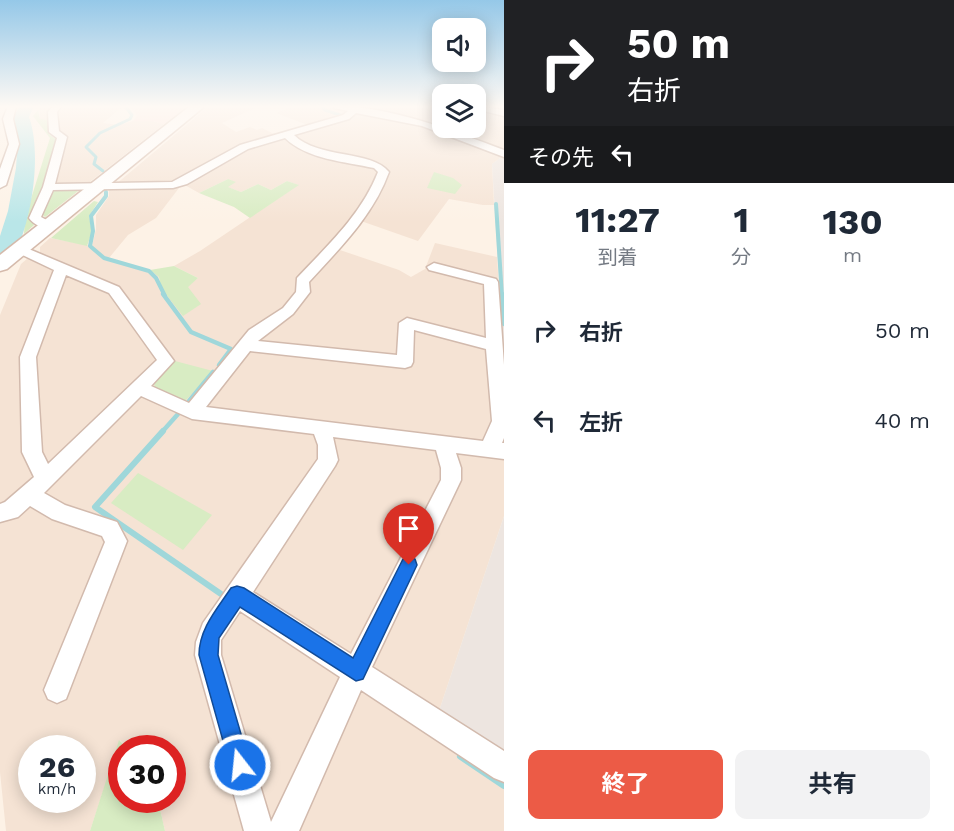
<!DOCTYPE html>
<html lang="ja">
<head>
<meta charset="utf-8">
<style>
  body { margin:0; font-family:"Work Sans","Noto Sans JP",sans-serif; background:#f2f2f3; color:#1f2937; height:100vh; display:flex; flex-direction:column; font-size:22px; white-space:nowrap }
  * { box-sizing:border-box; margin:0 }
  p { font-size:20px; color:#747a83 }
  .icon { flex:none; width:33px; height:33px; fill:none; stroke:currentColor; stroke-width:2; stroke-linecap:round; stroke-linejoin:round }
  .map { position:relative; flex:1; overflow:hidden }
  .drawer { display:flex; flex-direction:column; background:#fff; width:450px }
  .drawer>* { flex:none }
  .guide { background:#202124; color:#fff; overflow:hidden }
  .buttons { position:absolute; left:432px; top:18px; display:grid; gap:12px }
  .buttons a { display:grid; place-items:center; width:54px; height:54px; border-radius:12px; background:#fff; box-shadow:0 3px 15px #0003; font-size:30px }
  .speed { position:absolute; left:18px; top:735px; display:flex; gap:12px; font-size:30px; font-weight:700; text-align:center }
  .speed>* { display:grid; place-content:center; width:78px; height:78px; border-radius:50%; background:#fff; box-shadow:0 3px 15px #0003; line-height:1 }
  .speed small { font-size:15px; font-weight:400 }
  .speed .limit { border:9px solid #d22; background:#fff; color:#111 }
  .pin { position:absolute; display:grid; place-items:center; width:51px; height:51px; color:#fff; margin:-62px -26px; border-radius:50% 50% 50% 0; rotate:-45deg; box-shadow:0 0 6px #0007 }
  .pin .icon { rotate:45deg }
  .me { position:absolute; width:66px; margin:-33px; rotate:344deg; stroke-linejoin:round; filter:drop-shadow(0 0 4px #0008) }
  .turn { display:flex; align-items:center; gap:21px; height:126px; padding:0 24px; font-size:27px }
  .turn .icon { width:78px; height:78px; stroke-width:2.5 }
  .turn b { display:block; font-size:42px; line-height:51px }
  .then { display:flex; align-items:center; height:57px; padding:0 24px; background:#0003; gap:12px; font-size:22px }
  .eta { display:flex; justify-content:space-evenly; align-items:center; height:102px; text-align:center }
  .eta b { font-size:36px; font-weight:700; line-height:42px }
  .cta { display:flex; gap:12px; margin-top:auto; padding:12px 24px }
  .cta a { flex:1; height:69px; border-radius:12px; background:#ec5b46; color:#fff; font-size:24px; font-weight:700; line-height:69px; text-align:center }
  .cta a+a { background:#f2f2f3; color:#1f2937 }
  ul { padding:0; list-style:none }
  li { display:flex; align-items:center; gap:18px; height:90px; padding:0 24px }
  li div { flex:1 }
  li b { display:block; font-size:22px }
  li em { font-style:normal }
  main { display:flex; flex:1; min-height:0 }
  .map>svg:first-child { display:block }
</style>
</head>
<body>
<main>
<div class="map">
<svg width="504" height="831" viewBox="0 0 504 831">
  <rect width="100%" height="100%" fill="#fdf2e6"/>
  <g fill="#f5e3d4" fill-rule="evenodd">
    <polygon points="39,106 123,106 103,123 119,125 133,121 153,121 164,124 82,188 51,189 66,136 57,132 58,121 40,120"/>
    <path d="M 209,106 L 260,106 L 222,123 L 236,132 L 250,127 L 257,130 L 262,128 L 278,136 L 310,126 L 276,113 L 294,106 L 330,106 L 425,126 L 500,155 L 500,158 L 492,164 L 494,205 L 483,205 L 449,199 L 418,241 L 361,221 L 337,249 L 399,270 L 411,277 L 425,269 L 435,243 L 497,257 L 504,364 L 504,437 L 502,445 L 504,448 L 504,516 L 438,714 L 504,771 L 504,831 L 165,831 L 158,800 L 172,800 L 172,748 L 127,748 L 120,740 L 90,831 L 6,831 L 0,772 L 0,315 L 21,264 L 28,258 L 40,254 L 40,247 L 50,238 L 92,246 L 96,229 L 96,215 L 109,196 L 109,190 ZM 228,179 L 227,187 L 241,192 L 258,184 L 271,190 L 287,181 L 298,185 L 200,251 L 174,266 L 198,278 L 187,287 L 161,289 L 159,277 L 150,270 L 109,258 L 128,235 L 156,218 L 179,188 L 179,186 L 183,184 L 199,193 ZM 32,748 L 82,748 L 82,800 L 32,800 Z"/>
    <polygon points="376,106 442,106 442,128 476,128 476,106 504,106 504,153 426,123 370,112"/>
  </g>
  <polygon fill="#fee0d9" points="130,106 187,106 164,124 153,121 133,121 137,116"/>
  <g fill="#ede5e0">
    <polygon points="500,155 504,156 504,364 492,164 500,158"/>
    <polygon points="504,516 504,757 438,714"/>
  </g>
  <g fill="#d8ecc3">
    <polygon points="38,110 40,119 47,120 49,134 58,141 39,203 30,219 34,225 24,234 25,218 50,138 33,116"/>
    <polygon points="434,172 453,178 462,185 455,194 427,188"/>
    <polygon points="228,179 236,182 228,187 241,192 258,184 271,190 287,181 299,185 250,218 234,207 199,193"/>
    <polygon points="82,188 45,217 42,214 51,189"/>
    <polygon points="94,201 98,202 89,216 92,232 87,246 51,238"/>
    <polygon points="174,266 198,278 188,287 201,304 183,316 161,288 159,277 150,270"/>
    <polygon points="175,361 213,371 185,401 154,388 155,382"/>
    <polygon points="138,473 212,515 183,550 111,503"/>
    <polygon points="119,740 127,748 122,748 122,800 158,800 165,831 90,831"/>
  </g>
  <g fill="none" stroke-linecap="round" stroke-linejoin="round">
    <g stroke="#9fd7da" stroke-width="3">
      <polyline points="322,106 325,110 343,116"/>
      <polyline points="103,171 94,164 96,157 86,147 100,133 130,119 132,115 125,106"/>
    </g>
    <g stroke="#9fd7da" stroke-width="4">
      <polyline points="106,192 106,196 91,216 93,231 90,246 104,258 149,271 156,278 165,296"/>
      <polyline points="496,204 502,296"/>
    </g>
    <g stroke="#9fd7da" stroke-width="4.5">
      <polyline points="163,294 191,332 231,349 219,365"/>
      <polyline points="502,294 504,324"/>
      <polyline points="189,401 213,372"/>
      <polyline points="162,432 178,414"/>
    </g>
    <polyline stroke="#9fd7da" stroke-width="6" points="163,431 95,507 221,594"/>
    <polyline stroke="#9fd7da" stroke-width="8" points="461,756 504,785"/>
    <path fill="#b9e6e8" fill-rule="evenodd" d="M 20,106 L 34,106 L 29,117 C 43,155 31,232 8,266 L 0,268 L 0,236 L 8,211 L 16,168 L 18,138 L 13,117 Z"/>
    <defs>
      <g id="street">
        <polygon points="8,106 16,106 13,119 19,144 6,185 0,188 0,169 9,144 3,119"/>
        <path d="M 53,106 L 61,106 L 57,112 L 59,131 L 67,137 L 55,184 L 172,182 L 240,145 L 343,115 L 348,111 L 334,108 L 333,106 C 391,106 450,130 504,150 L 504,157 L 422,126 L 356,113 L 349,119 L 294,135 C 318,159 372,150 389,172 C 373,216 340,248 309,282 L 310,292 L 293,314 L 258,341 L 397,355 L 399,323 L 407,318 L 486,338 L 484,284 L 429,270 L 427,267 L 434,263 L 496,279 L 498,282 L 504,365 L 504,438 L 502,443 L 504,443 L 504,459 L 456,453 L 461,468 L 461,480 L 372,667 L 504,751 L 504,782 L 494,778 L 361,690 L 299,831 L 244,831 L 195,655 L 196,642 L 203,623 L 318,459 L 318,445 L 314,434 L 192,419 L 141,396 L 44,493 L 65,505 L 117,522 L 127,541 L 66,699 L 57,703 L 48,699 L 44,690 L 105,542 L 102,536 L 52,519 L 30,506 L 18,517 L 0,522 L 0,504 L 5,502 L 34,477 L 22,452 L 20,357 L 54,270 L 12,250 L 14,247 L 24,247 L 119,287 L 174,361 L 151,386 L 189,403 L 249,330 L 283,308 L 296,292 L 297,278 C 328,245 361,215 378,172 L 374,168 C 346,162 306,159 285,138 L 248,149 L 187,184 L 173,188 L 53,190 L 41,217 L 56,225 L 54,228 C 45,230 34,225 29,218 L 43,187 L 57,138 L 49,132 L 48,112 ZM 66,275 L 109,293 L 157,360 L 48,464 L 42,452 L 36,357 ZM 414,330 L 486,349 L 492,421 L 483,441 L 206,407 L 250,351 L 405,368 L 411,366 L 413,362 ZM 333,437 L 436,450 L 441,468 L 441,480 L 351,654 L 253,592 L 335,466 L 338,460 ZM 240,611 L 340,677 L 271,822 L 221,655 L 221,640 Z"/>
        <polygon points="476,106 504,110 504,116 476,109"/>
      </g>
      <polygon id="secondary" points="190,106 205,106 7,269 0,271 0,255"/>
    </defs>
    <use href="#street" stroke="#d2baad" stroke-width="3"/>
    <use href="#secondary" stroke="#d5baab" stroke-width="3"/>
    <use href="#street" fill="#fff" fill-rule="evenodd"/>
    <use href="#secondary" fill="#fff" fill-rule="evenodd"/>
  </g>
  <linearGradient id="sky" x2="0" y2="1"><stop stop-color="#95c8e8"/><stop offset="0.48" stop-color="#fef9f4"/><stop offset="1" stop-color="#fef9f4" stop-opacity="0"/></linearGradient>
  <rect width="504" height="222" fill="url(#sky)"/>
  <path fill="#1a73e8" stroke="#114b97" stroke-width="1.5" d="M 409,557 L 415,559 L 417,565 L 363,679 L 356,681 L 240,607 L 219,638 L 218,655 L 250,765 L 247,773 L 240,776 L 232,773 L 199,655 C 199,629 217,609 231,588 L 237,586 L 244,588 L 353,658 L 403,559 Z"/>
</svg>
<div class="buttons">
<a><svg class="icon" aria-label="sound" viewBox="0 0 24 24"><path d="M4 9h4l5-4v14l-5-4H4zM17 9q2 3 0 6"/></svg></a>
<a><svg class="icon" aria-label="layers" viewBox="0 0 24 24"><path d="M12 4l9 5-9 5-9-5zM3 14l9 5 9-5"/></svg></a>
</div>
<div class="speed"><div>26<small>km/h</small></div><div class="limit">30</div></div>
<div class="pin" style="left:409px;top:565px;background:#d93025"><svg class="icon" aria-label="arrive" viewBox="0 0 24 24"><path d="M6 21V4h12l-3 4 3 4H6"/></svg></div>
<svg class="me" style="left:240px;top:765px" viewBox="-20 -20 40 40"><circle r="17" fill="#1a73e8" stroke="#fff" stroke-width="3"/><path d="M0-11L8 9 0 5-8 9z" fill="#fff"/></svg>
</div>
<section class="drawer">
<div class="guide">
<div class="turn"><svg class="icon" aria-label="right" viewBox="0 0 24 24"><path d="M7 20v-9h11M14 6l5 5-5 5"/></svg><div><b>50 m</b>右折</div></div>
<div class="then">その先<svg class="icon" aria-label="left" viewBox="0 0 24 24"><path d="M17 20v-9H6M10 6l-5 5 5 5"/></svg></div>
</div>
<div class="eta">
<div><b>11:27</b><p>到着</p></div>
<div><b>1</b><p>分</p></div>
<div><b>130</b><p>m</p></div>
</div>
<ul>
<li><svg class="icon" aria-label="right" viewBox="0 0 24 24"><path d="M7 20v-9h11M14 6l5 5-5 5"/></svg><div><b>右折</b></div><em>50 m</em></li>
<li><svg class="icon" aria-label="left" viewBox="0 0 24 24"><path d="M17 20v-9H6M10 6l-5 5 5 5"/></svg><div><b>左折</b></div><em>40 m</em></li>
</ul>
<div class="cta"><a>終了</a><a>共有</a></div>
</section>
</main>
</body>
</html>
